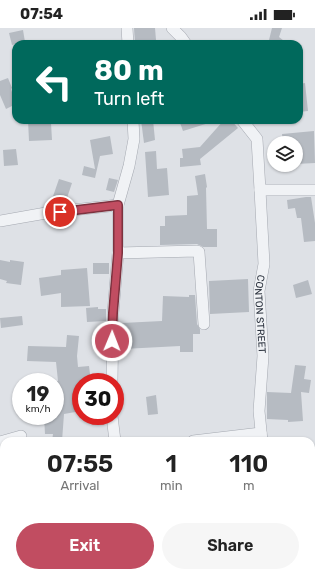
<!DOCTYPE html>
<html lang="en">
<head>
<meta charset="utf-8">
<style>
  body { margin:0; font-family:Rubik,sans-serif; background:#f6f6f6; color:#222; height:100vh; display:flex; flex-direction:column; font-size:15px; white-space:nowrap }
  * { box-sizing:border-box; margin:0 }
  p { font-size:13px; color:#767676 }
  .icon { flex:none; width:22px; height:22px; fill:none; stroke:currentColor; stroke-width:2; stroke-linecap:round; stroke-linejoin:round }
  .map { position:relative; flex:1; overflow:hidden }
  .details { position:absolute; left:0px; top:409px; width:315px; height:140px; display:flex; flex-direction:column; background:#fff; border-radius:12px 12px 0 0; box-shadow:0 1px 3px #0004 }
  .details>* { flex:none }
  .guide { position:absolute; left:12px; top:12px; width:291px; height:84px; border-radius:12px; box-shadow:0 1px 3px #0004; background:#00695c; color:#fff; overflow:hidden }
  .buttons { position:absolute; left:267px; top:108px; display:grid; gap:8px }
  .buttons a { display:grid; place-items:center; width:36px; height:36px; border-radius:50%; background:#fff; box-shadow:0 1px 3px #0004; font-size:20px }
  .speed { position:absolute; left:12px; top:345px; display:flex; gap:8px; font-size:20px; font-weight:700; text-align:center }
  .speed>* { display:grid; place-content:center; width:52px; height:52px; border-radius:50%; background:#fff; box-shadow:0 1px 3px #0004; line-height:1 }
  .speed small { font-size:10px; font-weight:400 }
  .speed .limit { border:6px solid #d22; background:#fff; color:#111 }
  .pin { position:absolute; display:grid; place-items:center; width:34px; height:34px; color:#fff; margin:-17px; border:2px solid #fff; border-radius:50%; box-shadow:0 1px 4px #0007 }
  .me { position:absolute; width:44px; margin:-22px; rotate:1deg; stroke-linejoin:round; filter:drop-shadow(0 0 3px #0008) }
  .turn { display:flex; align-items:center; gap:14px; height:84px; padding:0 16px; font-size:18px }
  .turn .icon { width:52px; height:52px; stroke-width:2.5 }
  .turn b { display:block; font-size:28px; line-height:34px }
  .eta { display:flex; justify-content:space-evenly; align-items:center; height:68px; text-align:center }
  .eta b { font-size:24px; font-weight:600; line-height:28px }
  .button { display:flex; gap:8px; margin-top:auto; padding:8px 16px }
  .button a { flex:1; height:46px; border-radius:24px; background:#c14d61; color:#fff; font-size:16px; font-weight:600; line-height:46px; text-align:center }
  .button a+a { background:#f6f6f6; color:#222 }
  .status { display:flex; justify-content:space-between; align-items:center; height:28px; padding:0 20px; background:#fff; direction:ltr }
  .status svg { height:11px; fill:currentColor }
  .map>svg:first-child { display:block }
</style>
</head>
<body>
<div class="status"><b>07:54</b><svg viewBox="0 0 49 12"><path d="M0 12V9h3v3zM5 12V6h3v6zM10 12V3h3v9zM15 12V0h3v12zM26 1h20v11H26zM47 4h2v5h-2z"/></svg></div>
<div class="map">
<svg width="315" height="549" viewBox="0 0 315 549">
  <rect width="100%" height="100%" fill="#dee1e6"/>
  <g fill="#b6bbc2">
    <polygon points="134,0 155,0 156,12 135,15"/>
    <polygon points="272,0 282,0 279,9 288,16 268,16"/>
    <polygon points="23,2 25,14 12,17 9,5"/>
    <polygon points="8,50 12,60 11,61 16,76 6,81 0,67 0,53"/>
    <polygon points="305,55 308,83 299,84 299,56"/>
    <polygon points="28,92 41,92 42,96 51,95 52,112 29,113"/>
    <polygon points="141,92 153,92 155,112 144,115"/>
    <polygon points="179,92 212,92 212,94 183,103"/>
    <polygon points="224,92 231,92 238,100 200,131 201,137 180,139 180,130 183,130 182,121 200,119"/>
    <polygon points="314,103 315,135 296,136 296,115 283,115 282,106"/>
    <polygon points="110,108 113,126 100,128 95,150 82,147 84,138 95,141 90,112"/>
    <polygon points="16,121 18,137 4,138 3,122"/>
    <polygon points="156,123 157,141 167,140 169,167 148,169 145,124"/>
    <polygon points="205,146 207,159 206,160 207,201 217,201 217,219 203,219 197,216 160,217 160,198 165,198 165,188 187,187 187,168 198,167 195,148"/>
    <polygon points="109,150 118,152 114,164 106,162"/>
    <polygon points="59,151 72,155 65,176 60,176 51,174"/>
    <polygon points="306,169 311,169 315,195 315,213 304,214 301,190 297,190 295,180 288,181 287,172"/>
    <polygon points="0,232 10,234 10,232 24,234 21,257 6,255 7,253 0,251"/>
    <rect x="93" y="235" width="16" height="11"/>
    <polygon points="87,240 90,278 61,279 61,265 41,268 39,250 61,247 61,242"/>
    <polygon points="248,251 249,284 210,286 209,253"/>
    <polygon points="308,252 312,266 296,270 293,257"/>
    <polygon points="189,267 195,267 197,296 200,301 200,306 193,306 193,324 180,324 180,318 123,321 122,295 162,293 163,268 189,269"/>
    <polygon points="98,279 98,281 106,281 106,293 87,294 86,280"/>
    <polygon points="22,288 23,297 1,300 0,290"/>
    <polygon points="67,307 79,308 77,328 78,339 89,338 91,354 81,354 81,383 64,386 62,413 52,413 53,406 45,406 44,388 55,388 55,353 58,353 56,334 27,333 28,318 66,319"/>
    <polygon points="295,337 306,338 304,351 311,352 309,365 301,364 303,393 288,394 288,392 267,391 267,364 291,365"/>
    <polygon points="156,367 158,386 148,387 146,369"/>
  </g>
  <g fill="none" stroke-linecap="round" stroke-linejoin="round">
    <defs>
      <g id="street">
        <polyline points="127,0 128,16"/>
        <polyline points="172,0 181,9 186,16"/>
        <path id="s1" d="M 242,92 L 257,111 L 260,162 L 264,236 L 259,263 L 263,328 L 259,383 L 262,413"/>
        <polyline points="260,162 315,162"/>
        <polyline points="0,193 46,185 118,177"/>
        <polyline points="118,225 197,223 199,224 204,296"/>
        <polyline points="112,354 113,285 118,225 118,177 129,138 134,111 133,92"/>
        <polyline points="112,388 115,413"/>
        <polyline points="193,413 261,405"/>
        <polyline points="0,414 21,408"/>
        <polyline points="311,482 315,481"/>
        <polyline points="279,545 279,549"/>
        <polyline points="122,549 122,545"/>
      </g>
    </defs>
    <use href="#street" stroke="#a4a8b0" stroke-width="12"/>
    <use href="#street" stroke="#f0f2f5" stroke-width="11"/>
  </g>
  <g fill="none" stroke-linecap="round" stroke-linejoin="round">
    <defs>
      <polyline id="route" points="60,184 118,177 118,225 113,285 112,313"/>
    </defs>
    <use href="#route" stroke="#7d323f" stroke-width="10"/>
    <use href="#route" stroke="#c14d61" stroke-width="7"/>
  </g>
  <g text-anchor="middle" stroke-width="3" stroke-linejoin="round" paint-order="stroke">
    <g font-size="10" fill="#29303c" stroke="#edf0f4">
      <text dy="4" stroke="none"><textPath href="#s1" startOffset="200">CONTON STREET</textPath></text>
    </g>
  </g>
</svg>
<div class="buttons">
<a><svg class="icon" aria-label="layers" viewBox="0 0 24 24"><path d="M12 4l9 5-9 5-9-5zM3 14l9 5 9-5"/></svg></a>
</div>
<div class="speed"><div>19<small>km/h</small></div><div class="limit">30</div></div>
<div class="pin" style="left:60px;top:184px;background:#d93025"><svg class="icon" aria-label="arrive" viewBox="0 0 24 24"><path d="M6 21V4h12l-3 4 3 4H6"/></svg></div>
<svg class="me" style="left:112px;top:313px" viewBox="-20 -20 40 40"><circle r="17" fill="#c14d61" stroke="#fff" stroke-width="3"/><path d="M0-11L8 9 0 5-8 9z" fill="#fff"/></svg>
<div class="guide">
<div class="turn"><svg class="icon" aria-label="left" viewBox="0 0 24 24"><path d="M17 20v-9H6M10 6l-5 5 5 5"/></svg><div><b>80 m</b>Turn left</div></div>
</div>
<section class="details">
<div class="eta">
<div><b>07:55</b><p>Arrival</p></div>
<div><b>1</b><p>min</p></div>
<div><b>110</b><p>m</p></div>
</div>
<div class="button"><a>Exit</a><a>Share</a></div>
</section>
</div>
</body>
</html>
